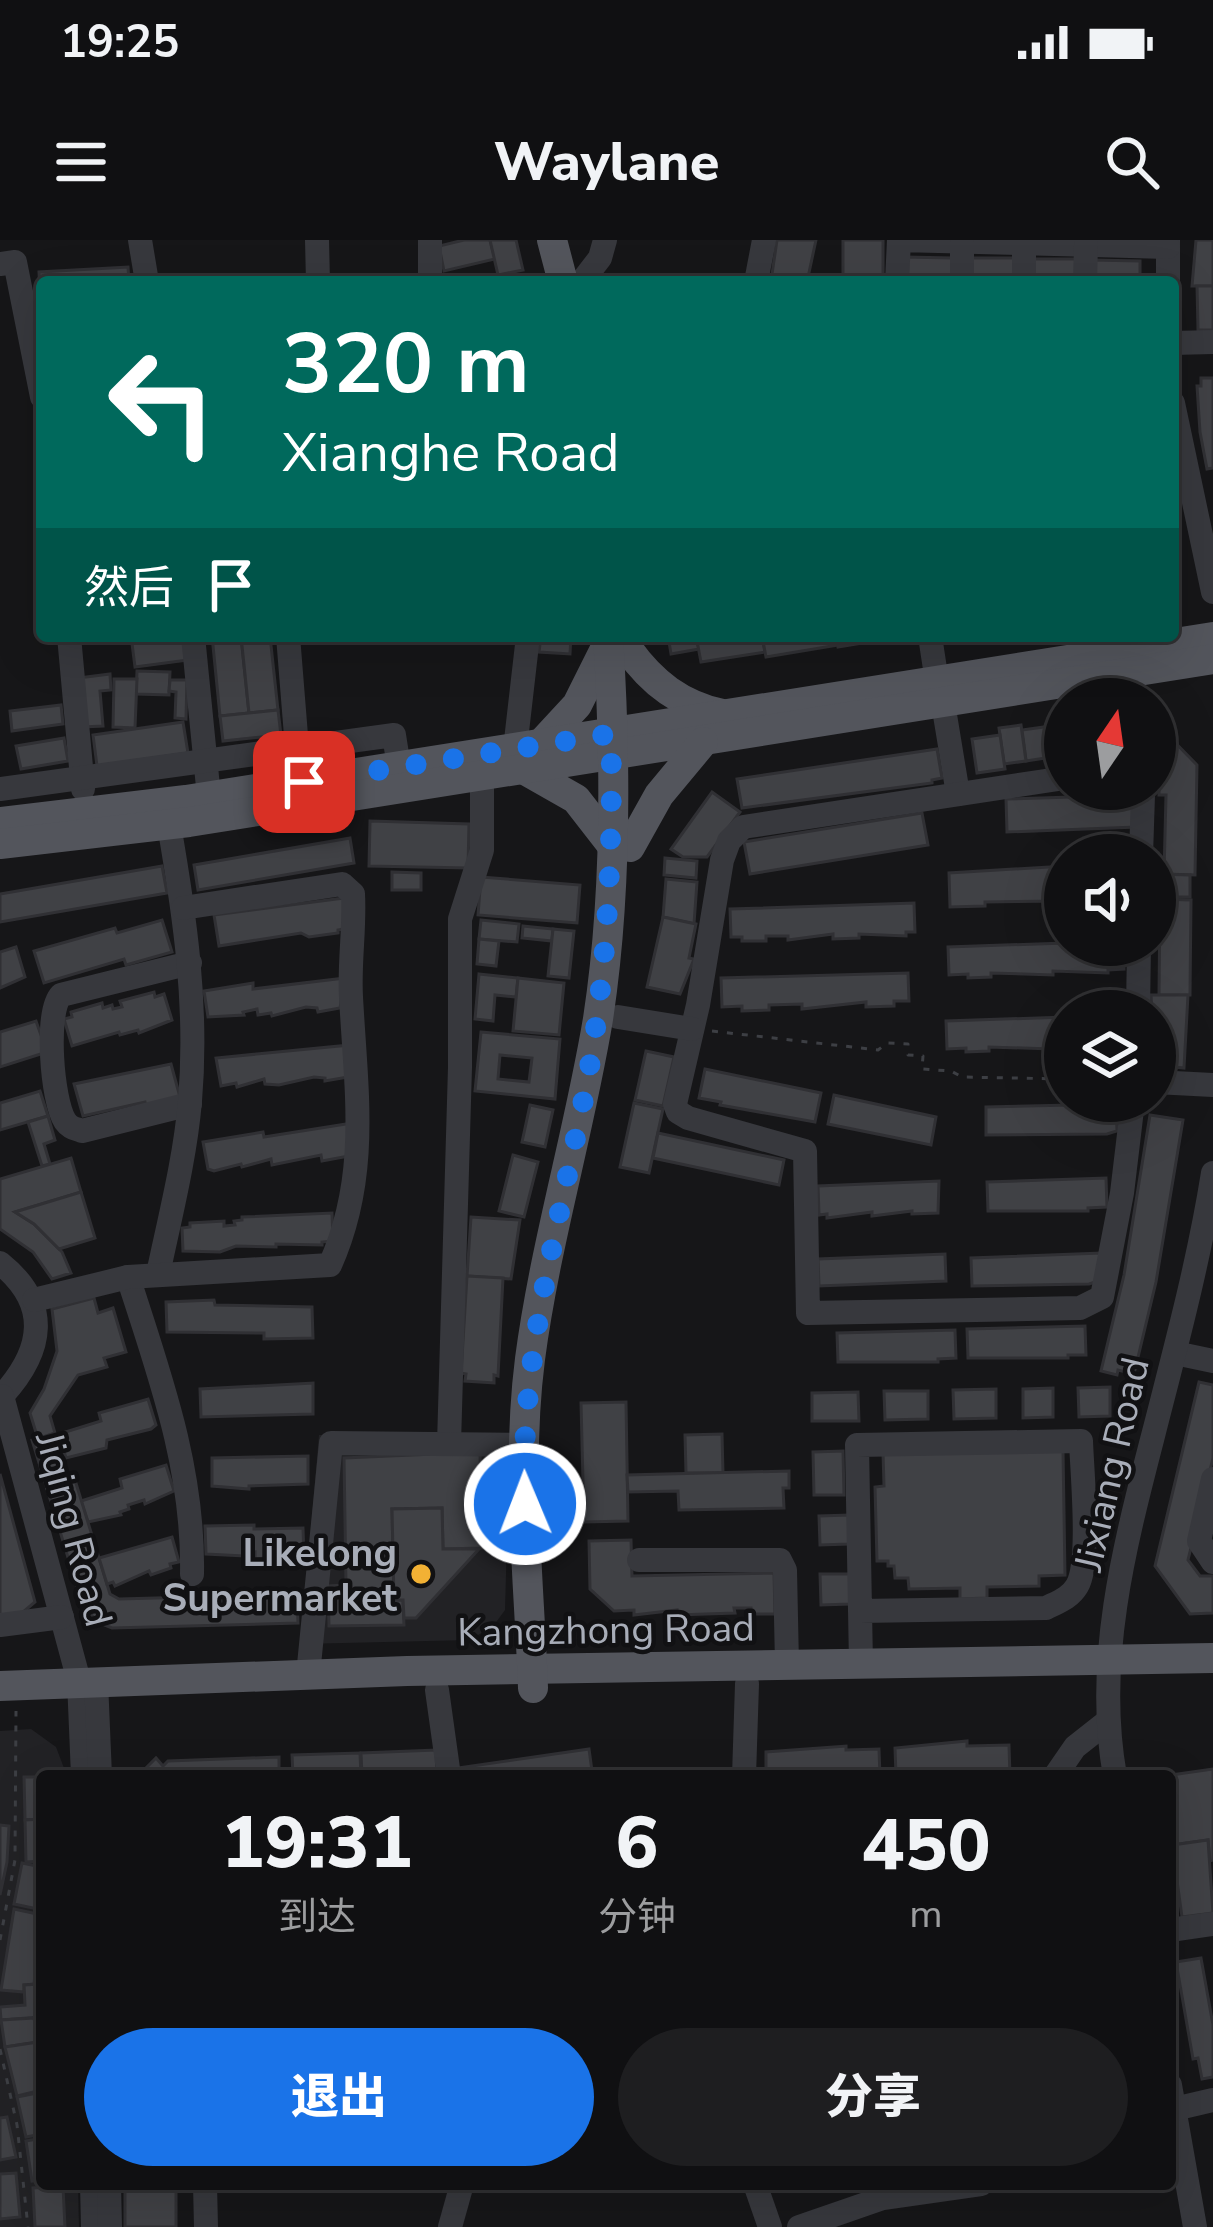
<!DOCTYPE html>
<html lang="zh">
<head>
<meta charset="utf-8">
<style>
  body { margin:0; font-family:"Nunito Sans","Noto Sans SC",sans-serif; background:#1e1e20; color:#f1f3f6; height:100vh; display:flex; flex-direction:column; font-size:45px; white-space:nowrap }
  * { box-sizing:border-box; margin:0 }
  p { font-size:39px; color:#9c9d9f }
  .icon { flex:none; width:66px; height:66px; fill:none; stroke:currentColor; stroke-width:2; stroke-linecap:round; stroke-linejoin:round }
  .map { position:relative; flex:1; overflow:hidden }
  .panel { position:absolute; left:36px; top:1530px; width:1140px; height:420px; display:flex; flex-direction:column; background:#101012; border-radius:12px; box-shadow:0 12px 48px #0002,0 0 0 3px #303032 }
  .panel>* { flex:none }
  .hud { position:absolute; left:36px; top:36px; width:1143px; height:366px; border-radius:12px; box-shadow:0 12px 48px #0002,0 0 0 3px #303032; background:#00695c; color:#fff; overflow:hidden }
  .needle { width:78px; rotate:13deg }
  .tools { position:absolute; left:1044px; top:438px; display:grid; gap:24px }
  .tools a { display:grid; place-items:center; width:132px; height:132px; border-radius:50%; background:#101012; box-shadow:0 12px 48px #0002,0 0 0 3px #303032; font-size:60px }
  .pin { position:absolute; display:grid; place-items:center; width:102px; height:102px; color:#fff; margin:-51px; border-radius:24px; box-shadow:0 6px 18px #0006 }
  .me { position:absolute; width:132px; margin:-66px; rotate:359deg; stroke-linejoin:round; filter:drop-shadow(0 0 9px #0008) }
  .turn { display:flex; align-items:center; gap:42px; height:252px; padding:0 48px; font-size:54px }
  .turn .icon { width:156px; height:156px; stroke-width:2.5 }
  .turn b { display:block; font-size:84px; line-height:102px }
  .then { display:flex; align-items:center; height:114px; padding:0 48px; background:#0003; gap:24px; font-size:45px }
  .eta { display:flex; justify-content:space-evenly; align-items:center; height:204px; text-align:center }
  .eta b { font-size:72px; font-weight:800; line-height:84px }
  .primary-button { display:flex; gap:24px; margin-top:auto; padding:24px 48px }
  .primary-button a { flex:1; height:138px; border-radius:72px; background:#1a73e8; color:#fff; font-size:48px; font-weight:800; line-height:138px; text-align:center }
  .primary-button a+a { background:#1e1e20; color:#f1f3f6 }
  .status { display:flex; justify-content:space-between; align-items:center; height:84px; padding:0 60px; background:#101012; direction:ltr }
  .status svg { height:33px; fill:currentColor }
  header { display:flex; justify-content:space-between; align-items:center; height:156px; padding:0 48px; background:#101012; font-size:54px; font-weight:800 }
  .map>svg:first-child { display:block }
</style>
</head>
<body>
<div class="status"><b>19:25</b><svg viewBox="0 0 49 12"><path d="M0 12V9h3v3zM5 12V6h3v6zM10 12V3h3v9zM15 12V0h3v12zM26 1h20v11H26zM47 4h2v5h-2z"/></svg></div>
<header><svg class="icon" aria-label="menu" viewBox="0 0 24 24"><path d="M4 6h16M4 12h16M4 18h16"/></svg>Waylane<svg class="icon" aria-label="search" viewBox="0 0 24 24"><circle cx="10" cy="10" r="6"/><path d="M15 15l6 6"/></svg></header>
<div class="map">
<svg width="1213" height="1987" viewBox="0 0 1213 1987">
  <rect width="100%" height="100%" fill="#161618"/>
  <g fill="#222225">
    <polygon points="510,1194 505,1370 494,1385 470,1400 301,1404 319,1195"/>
    <polygon points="31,1489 56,1507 67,1536 42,1536 42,1944 78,1944 79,1987 0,1987 0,1491"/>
  </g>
  <g fill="#404145" stroke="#303034" stroke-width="3" fill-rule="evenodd">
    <polygon points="464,0 490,0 495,19 444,31 439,6"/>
    <polygon points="490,0 516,0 523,30 498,35"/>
    <polygon points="777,0 816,0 807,42 767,42 771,41"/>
    <rect x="843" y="0" width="40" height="42"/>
    <polygon points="1196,0 1213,0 1213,46 1192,46"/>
    <polygon points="904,17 952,18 952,42 904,42"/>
    <rect x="970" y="18" width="48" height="24"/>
    <rect x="1030" y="19" width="48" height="23"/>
    <polygon points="1092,20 1140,21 1140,42 1092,42"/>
    <polygon points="128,27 129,42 42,42 40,55 39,32"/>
    <polygon points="1197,46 1213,46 1213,90 1198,90"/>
    <polygon points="1201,138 1213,138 1213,228 1207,229 1200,192 1197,146 1201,146"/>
    <polygon points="131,396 185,396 188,420 135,427"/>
    <polygon points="212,396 241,396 249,473 220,476"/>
    <polygon points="241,396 270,396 278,470 249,473"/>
    <polygon points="541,396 571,396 570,414 539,412"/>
    <polygon points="668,396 696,396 699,409 671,414"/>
    <polygon points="696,396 762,396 765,412 701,422"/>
    <polygon points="762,396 836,396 838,405 766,417"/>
    <polygon points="836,396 905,396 838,407"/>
    <polygon points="137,431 170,432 169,455 136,454"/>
    <polygon points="110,434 111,450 100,451 103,486 83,487 78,438"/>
    <polygon points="114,439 137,439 135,488 113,487"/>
    <polygon points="170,440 187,440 186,479 175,478 176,452 169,451"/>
    <polygon points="61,465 63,484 12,491 10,471"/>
    <polygon points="278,470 281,495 223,501 220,476"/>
    <polygon points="183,482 188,513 97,526 93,495"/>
    <polygon points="1155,482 1197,525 1195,635 1164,634 1166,555 1159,555 1159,534 1155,530"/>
    <polygon points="1065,484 1065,515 1026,521 1022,490"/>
    <polygon points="1021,485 1026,521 1004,524 999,488"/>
    <polygon points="1000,495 1005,529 977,533 972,499"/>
    <polygon points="64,498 68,521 21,529 16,506"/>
    <polygon points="937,509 942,538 932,540 932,543 742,568 737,539"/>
    <polygon points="712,552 740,572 707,617 683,617 671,609"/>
    <polygon points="1135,555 1136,587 1007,592 1006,559"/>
    <polygon points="922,573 928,605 750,634 744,602"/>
    <polygon points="370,581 469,584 468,628 369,626"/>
    <polygon points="350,598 354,623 198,650 194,625"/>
    <polygon points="665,618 697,621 696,638 664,635"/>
    <polygon points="162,626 167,653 0,682 0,654"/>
    <polygon points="1065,626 1065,661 985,662 985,666 950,667 949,633"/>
    <polygon points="392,632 421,633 421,650 392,650"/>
    <polygon points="1155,634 1190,635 1190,657 1155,657"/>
    <polygon points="481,637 580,645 577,683 478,675"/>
    <polygon points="666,639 697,642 694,684 663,677"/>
    <polygon points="344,658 349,688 338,690 338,693 309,697 301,693 219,706 214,675"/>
    <polygon points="1160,659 1191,660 1190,755 1159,755"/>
    <polygon points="914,663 915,692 906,692 906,696 859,694 859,698 833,699 833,694 788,700 788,696 766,696 766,701 742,701 742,697 731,697 730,669"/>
    <polygon points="663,677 696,684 689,718 694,719 680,754 647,747"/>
    <polygon points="162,680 172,712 126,725 124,719 44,743 34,711 115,688 117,693"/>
    <polygon points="481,680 519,684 517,702 479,699"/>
    <polygon points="523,686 553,689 552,701 522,698"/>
    <polygon points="553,689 574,691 569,738 548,736"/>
    <polygon points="479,699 499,701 496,726 477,724"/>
    <polygon points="1065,703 1123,705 1124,729 1108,730 1108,733 1053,731 1053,735 991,733 991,737 968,738 968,734 949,735 948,707"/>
    <polygon points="16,707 25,737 0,748 0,712"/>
    <polygon points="908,733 909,761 894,761 894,766 866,767 866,762 802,769 802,764 769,765 769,770 742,771 742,766 722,767 721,738"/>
    <polygon points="479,734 518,738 516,757 495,755 493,781 475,779"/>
    <polygon points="345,738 340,768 318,772 317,768 306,767 272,776 271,773 258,775 257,769 243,772 244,775 208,777 204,751 253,743 253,749"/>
    <polygon points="518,738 564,743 559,795 513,791"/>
    <polygon points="154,752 155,757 164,754 172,780 139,793 138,790 120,795 119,792 72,806 64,779 72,777 71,772 102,763 103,768 112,765 113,769 122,767 120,761"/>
    <polygon points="1151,755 1188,755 1184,828 1155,825"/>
    <polygon points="1065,777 1065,805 1051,806 1051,809 989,807 989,811 966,812 966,808 947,809 946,781"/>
    <polygon points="36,781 47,812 0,827 0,792"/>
    <path d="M 481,792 L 560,799 L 555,859 L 475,851 ZM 500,815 L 532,818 L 529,842 L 498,839 Z"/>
    <polygon points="350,805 348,837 325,841 325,838 314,837 279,845 265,844 264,839 237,847 236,843 221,846 216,818"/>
    <polygon points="646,811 674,817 663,866 635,860"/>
    <polygon points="171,824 180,857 146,867 145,862 83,876 74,844"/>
    <polygon points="705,829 821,853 815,882 720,865 721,862 699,858"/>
    <polygon points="40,851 48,876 0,890 0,863"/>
    <polygon points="834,855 936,877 931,905 828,884"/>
    <polygon points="634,863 663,869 649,933 620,927"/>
    <polygon points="1116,864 1117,891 1107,894 986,895 986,867"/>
    <polygon points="530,865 553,870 545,907 522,902"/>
    <polygon points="1150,875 1183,880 1156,1042 1134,1134 1118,1130 1117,1135 1101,1131 1124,1035"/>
    <polygon points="48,876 55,900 44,904 50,924 42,926 28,882"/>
    <polygon points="352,883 349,916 322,921 321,915 272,925 271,919 242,927 241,924 214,931 208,929 203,902 263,892 264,897"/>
    <polygon points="658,893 784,920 779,945 653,918"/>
    <polygon points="513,915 538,922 524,977 499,971"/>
    <polygon points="71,918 81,952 15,972 34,984 62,1012 71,1033 52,1039 33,1012 0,989 0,939"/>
    <polygon points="1106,938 1107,967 1088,968 1088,971 988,971 987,942"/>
    <polygon points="939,941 938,973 912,974 912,971 872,976 872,972 827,978 827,974 819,975 818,946"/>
    <polygon points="81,952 95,998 59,1009 34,984 15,972"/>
    <polygon points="332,973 333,1001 322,1002 322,1005 276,1004 276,1007 236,1006 220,1012 183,1011 182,988 190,987 190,983 224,981 224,986 235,985 234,981 242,980 242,977"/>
    <polygon points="471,977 520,980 511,1039 467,1036"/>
    <polygon points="1101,1013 1102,1040 1089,1044 972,1046 971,1018"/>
    <polygon points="945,1014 946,1041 819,1046 818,1019"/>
    <polygon points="467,1036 503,1038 498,1136 494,1135 494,1143 465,1141 466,1134 461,1133"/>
    <polygon points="94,1058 98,1073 113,1068 126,1112 104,1118 107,1127 78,1135 50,1176 55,1193 38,1199 30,1173 44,1149 57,1111 52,1069"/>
    <polygon points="214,1060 215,1065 312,1067 313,1098 264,1099 264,1093 167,1092 166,1062"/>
    <polygon points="1085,1086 1086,1115 1068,1115 1068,1118 968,1118 967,1089"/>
    <polygon points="955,1090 956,1118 938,1119 938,1122 838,1122 837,1093"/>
    <polygon points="1199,1142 1213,1145 1213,1218 1188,1320 1200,1336 1213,1336 1213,1373 1190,1374 1155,1326"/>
    <polygon points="313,1143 313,1174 201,1177 200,1149"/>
    <polygon points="1110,1147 1110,1176 1079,1177 1078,1148"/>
    <polygon points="1053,1148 1053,1177 1023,1178 1023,1149"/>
    <polygon points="996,1149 996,1178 954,1179 953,1150"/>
    <polygon points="884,1151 928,1151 928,1179 885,1180"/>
    <polygon points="858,1152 859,1181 812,1181 812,1153"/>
    <polygon points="148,1159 156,1185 151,1189 107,1200 106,1208 66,1218 59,1194 101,1181 99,1173"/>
    <polygon points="626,1162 628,1281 584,1282 581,1163"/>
    <polygon points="53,1194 68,1243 47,1249 32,1200"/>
    <polygon points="722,1194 723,1233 686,1233 685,1195"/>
    <polygon points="1063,1210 1065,1335 1039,1336 1039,1346 987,1347 987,1358 960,1359 960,1348 909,1349 908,1338 895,1338 894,1326 888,1326 888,1321 877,1321 875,1247 884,1246 883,1213"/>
    <polygon points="843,1211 844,1255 814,1255 813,1212"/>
    <polygon points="480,1212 482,1308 443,1309 442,1268 392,1269 394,1360 403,1360 404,1385 329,1386 328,1346 346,1345 344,1218"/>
    <polygon points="308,1216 308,1244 249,1246 249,1249 212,1246 212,1218"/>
    <polygon points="166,1225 174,1251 145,1264 144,1260 128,1265 129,1269 120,1272 121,1275 88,1282 81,1261 122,1248 120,1239"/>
    <polygon points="789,1231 789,1248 783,1248 784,1268 679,1270 678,1251 628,1252 627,1235"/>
    <polygon points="0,1234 35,1362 22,1373 0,1376"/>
    <polygon points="75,1240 110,1354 119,1359 297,1354 298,1383 112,1388 97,1382 82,1363 47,1249"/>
    <polygon points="442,1268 443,1309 479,1309 416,1378 404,1378 403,1360 394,1360 392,1269"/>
    <polygon points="849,1275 849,1304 820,1305 819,1276"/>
    <polygon points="254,1285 254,1289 303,1288 304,1317 267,1322 267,1318 255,1319 255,1312 244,1313 244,1316 206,1314 205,1286"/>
    <polygon points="172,1297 179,1322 170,1324 171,1328 151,1335 149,1331 115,1346 113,1342 107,1344 99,1318"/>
    <polygon points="631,1300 632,1336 774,1333 775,1374 751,1374 751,1368 734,1368 735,1373 677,1375 677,1370 634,1375 634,1370 614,1371 590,1349 589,1301"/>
    <polygon points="820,1334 850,1334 850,1364 821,1365"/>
    <polygon points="967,1501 967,1506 1009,1505 1010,1536 896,1536 895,1508"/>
    <polygon points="846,1506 846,1510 879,1509 880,1536 766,1536 766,1512"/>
    <polygon points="589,1509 592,1531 556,1536 459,1536 458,1528"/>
    <polygon points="436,1510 437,1536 362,1536 361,1513"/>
    <polygon points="360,1513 361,1536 293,1536 292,1515"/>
    <polygon points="279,1517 279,1536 138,1536 156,1518 163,1526 168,1521"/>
    <polygon points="1213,1529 1213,1620 1210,1621 1208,1600 1172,1605 1170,1536 1164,1536"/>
    <polygon points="24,1537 42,1537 42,1579 25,1580"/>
    <polygon points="42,1579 42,1621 26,1622 25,1580"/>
    <polygon points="0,1585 9,1586 7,1622 0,1655"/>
    <polygon points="1208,1600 1213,1673 1182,1677 1172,1605"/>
    <polygon points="22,1623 42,1627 42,1670 14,1664"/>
    <polygon points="14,1669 42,1675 34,1744 24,1745 24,1752 1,1750"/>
    <polygon points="1201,1718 1213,1785 1213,1837 1202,1839 1198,1818 1193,1819 1176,1722"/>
    <polygon points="39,1744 41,1777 1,1780 0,1767 25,1765 24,1745"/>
    <polygon points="34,1778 38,1802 5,1807 1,1780"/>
    <polygon points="38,1802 42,1802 42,1850 17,1856 5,1807"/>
    <polygon points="42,1852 42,1894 26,1897 17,1857"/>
    <polygon points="7,1877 16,1917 0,1920 0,1878"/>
    <polygon points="42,1898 42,1940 32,1941 26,1901"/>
    <polygon points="16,1933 20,1977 0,1979 0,1934"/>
    <rect x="125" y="1944" width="51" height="43"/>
    <polygon points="63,1946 65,1987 35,1987 33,1948"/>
  </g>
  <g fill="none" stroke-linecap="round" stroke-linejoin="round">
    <g stroke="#3d3f44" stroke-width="3" stroke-dasharray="6 9" stroke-linecap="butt">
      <polyline points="712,791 878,810 887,803 908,804 908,815 923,816 922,829 951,831 962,837 1065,839"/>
      <polyline points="0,1700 15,1620 16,1471"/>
      <polyline points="0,1809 17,1885 28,1987"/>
    </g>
    <g stroke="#37383d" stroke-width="24">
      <polyline points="140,0 147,42"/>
      <polyline points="317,0 318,42"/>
      <polyline points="430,0 430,42"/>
      <polyline points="1168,0 1168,42"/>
      <polyline points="0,24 15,22 42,157"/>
      <polyline points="583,40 600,18 605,0"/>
      <polyline points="756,42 764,0"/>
      <polyline points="897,42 899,0 1168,7"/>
      <polyline points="962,42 962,2"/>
      <polyline points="1024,42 1024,0"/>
      <polyline points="1085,42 1086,5"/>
      <polyline points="1173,103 1213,102"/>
      <polyline points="1173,163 1213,352"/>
      <polyline points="69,396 83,549"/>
      <polyline points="193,396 209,557"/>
      <polyline points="288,396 297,508"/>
      <polyline points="930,396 937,442"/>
      <polyline points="943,463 958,554"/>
      <polyline points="515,509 528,396"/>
      <polyline points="1065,538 743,587 729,601 722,620 698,765 675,864 678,872 688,878 805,911 808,1073 1080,1068 1102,1057 1122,953 1133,861"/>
      <polyline points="0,549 394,495 399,527"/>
      <polyline points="1139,549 1143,555 1141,615"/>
      <polyline points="1138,771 1139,705"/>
      <polyline points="618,777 692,789"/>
      <polyline points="1155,842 1213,845"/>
      <path d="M 190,864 L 82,891 C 74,888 70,888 65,881 C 52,861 45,772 61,755 L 190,723"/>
      <path d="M 0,1023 C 51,1064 44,1110 2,1156"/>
      <path d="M 158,1034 C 170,977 185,919 190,861 C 198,767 185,677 169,585"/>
      <path d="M 128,1037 C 160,1136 194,1229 192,1334"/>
      <path d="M 34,1060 L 128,1037 L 330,1025 C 370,936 356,851 351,757 C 349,722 355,688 353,654 L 342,644 L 183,668"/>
      <polyline points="1175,1113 1213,1121"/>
      <polyline points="2,1156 79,1441 83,1536"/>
      <polyline points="449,1204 460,827 460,679 482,610 482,536"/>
      <polyline points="1213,1239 1199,1301 1213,1322"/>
      <polyline points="639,1320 780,1320 785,1330 787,1425"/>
      <path d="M 860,1371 L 1046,1368 C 1058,1362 1070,1358 1077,1346 C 1091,1323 1082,1232 1081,1201 L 857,1205 L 861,1424"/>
      <polyline points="0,1385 62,1377"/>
      <polyline points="308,1435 331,1203 523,1205"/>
      <polyline points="96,1441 100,1536"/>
      <polyline points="437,1450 449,1536"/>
      <polyline points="744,1536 747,1444"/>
      <polyline points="1055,1536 1075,1507 1108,1481"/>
      <path d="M 1115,1536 C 1094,1420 1125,1304 1154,1192 C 1176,1106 1199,1021 1213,933"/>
      <polyline points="1170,1690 1213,1684"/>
      <polyline points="1170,1845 1195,1987"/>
      <polyline points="1170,1870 1213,1860"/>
      <polyline points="92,1944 93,1987"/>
      <polyline points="109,1944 110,1987"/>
      <polyline points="205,1944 206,1987"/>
      <polyline points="755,1944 770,1987"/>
      <polyline points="450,1987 462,1944"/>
      <polyline points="799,1987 883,1958 981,1944"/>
    </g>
    <g stroke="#53555c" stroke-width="30">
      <polyline points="552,0 563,42"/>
      <path d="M 628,409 C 652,443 681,465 722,474"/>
      <polyline points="540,505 577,465 604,411"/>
      <polyline points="525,530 576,559 611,604"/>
      <polyline points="0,582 186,560 1213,397"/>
      <polyline points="0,604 189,582 1213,419"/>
      <polyline points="630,607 659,555 703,502"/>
      <polyline points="0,1446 407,1431 1213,1418"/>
      <path d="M 533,1448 C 529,1339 516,1228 530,1119 C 545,1005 579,893 598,779 C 617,655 616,521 608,396"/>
    </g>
  </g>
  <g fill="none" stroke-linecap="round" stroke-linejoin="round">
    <path stroke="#1a73e8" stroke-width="21" stroke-dasharray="0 37.8" d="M 304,542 L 611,494 C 613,619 607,745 582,867 C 555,1001 519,1127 525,1264"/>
  </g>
  <circle fill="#f2b134" stroke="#111113" stroke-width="4.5" cx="421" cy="1334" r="12"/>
  <g text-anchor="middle" stroke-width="9" stroke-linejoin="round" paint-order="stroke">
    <g font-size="39" fill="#a8adb8" stroke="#111113">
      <text transform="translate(1111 1224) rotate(-77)" y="14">Jixiang Road</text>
      <text transform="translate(75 1289) rotate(75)" y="14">Jiqing Road</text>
      <text transform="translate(606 1389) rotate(-1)" y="14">Kangzhong Road</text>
    </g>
    <g font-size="39" font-weight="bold" fill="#a8adb8" stroke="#111113" text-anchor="end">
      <text x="397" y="1326">Likelong<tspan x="397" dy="45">Supermarket</tspan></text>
    </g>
  </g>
</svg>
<div class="tools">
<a><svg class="needle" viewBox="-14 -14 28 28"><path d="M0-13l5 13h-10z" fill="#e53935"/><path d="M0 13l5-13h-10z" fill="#9c9d9f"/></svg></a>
<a><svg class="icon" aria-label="sound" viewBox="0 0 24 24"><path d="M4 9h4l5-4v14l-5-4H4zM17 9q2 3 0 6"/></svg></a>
<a><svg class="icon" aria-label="layers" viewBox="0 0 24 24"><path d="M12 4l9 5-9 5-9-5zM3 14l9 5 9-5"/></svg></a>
</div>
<div class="pin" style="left:304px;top:542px;background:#d93025"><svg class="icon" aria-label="arrive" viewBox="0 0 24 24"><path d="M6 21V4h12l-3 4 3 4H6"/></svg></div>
<svg class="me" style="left:525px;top:1264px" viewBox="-20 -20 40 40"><circle r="17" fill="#1a73e8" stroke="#fff" stroke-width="3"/><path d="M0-11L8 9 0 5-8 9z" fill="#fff"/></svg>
<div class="hud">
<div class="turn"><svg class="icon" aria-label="left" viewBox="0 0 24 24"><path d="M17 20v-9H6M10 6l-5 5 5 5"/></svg><div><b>320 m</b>Xianghe Road</div></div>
<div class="then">然后<svg class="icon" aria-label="arrive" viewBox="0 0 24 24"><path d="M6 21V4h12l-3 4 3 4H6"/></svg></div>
</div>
<section class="panel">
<div class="eta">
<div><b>19:31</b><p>到达</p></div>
<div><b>6</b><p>分钟</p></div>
<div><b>450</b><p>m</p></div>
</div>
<div class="primary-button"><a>退出</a><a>分享</a></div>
</section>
</div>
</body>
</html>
